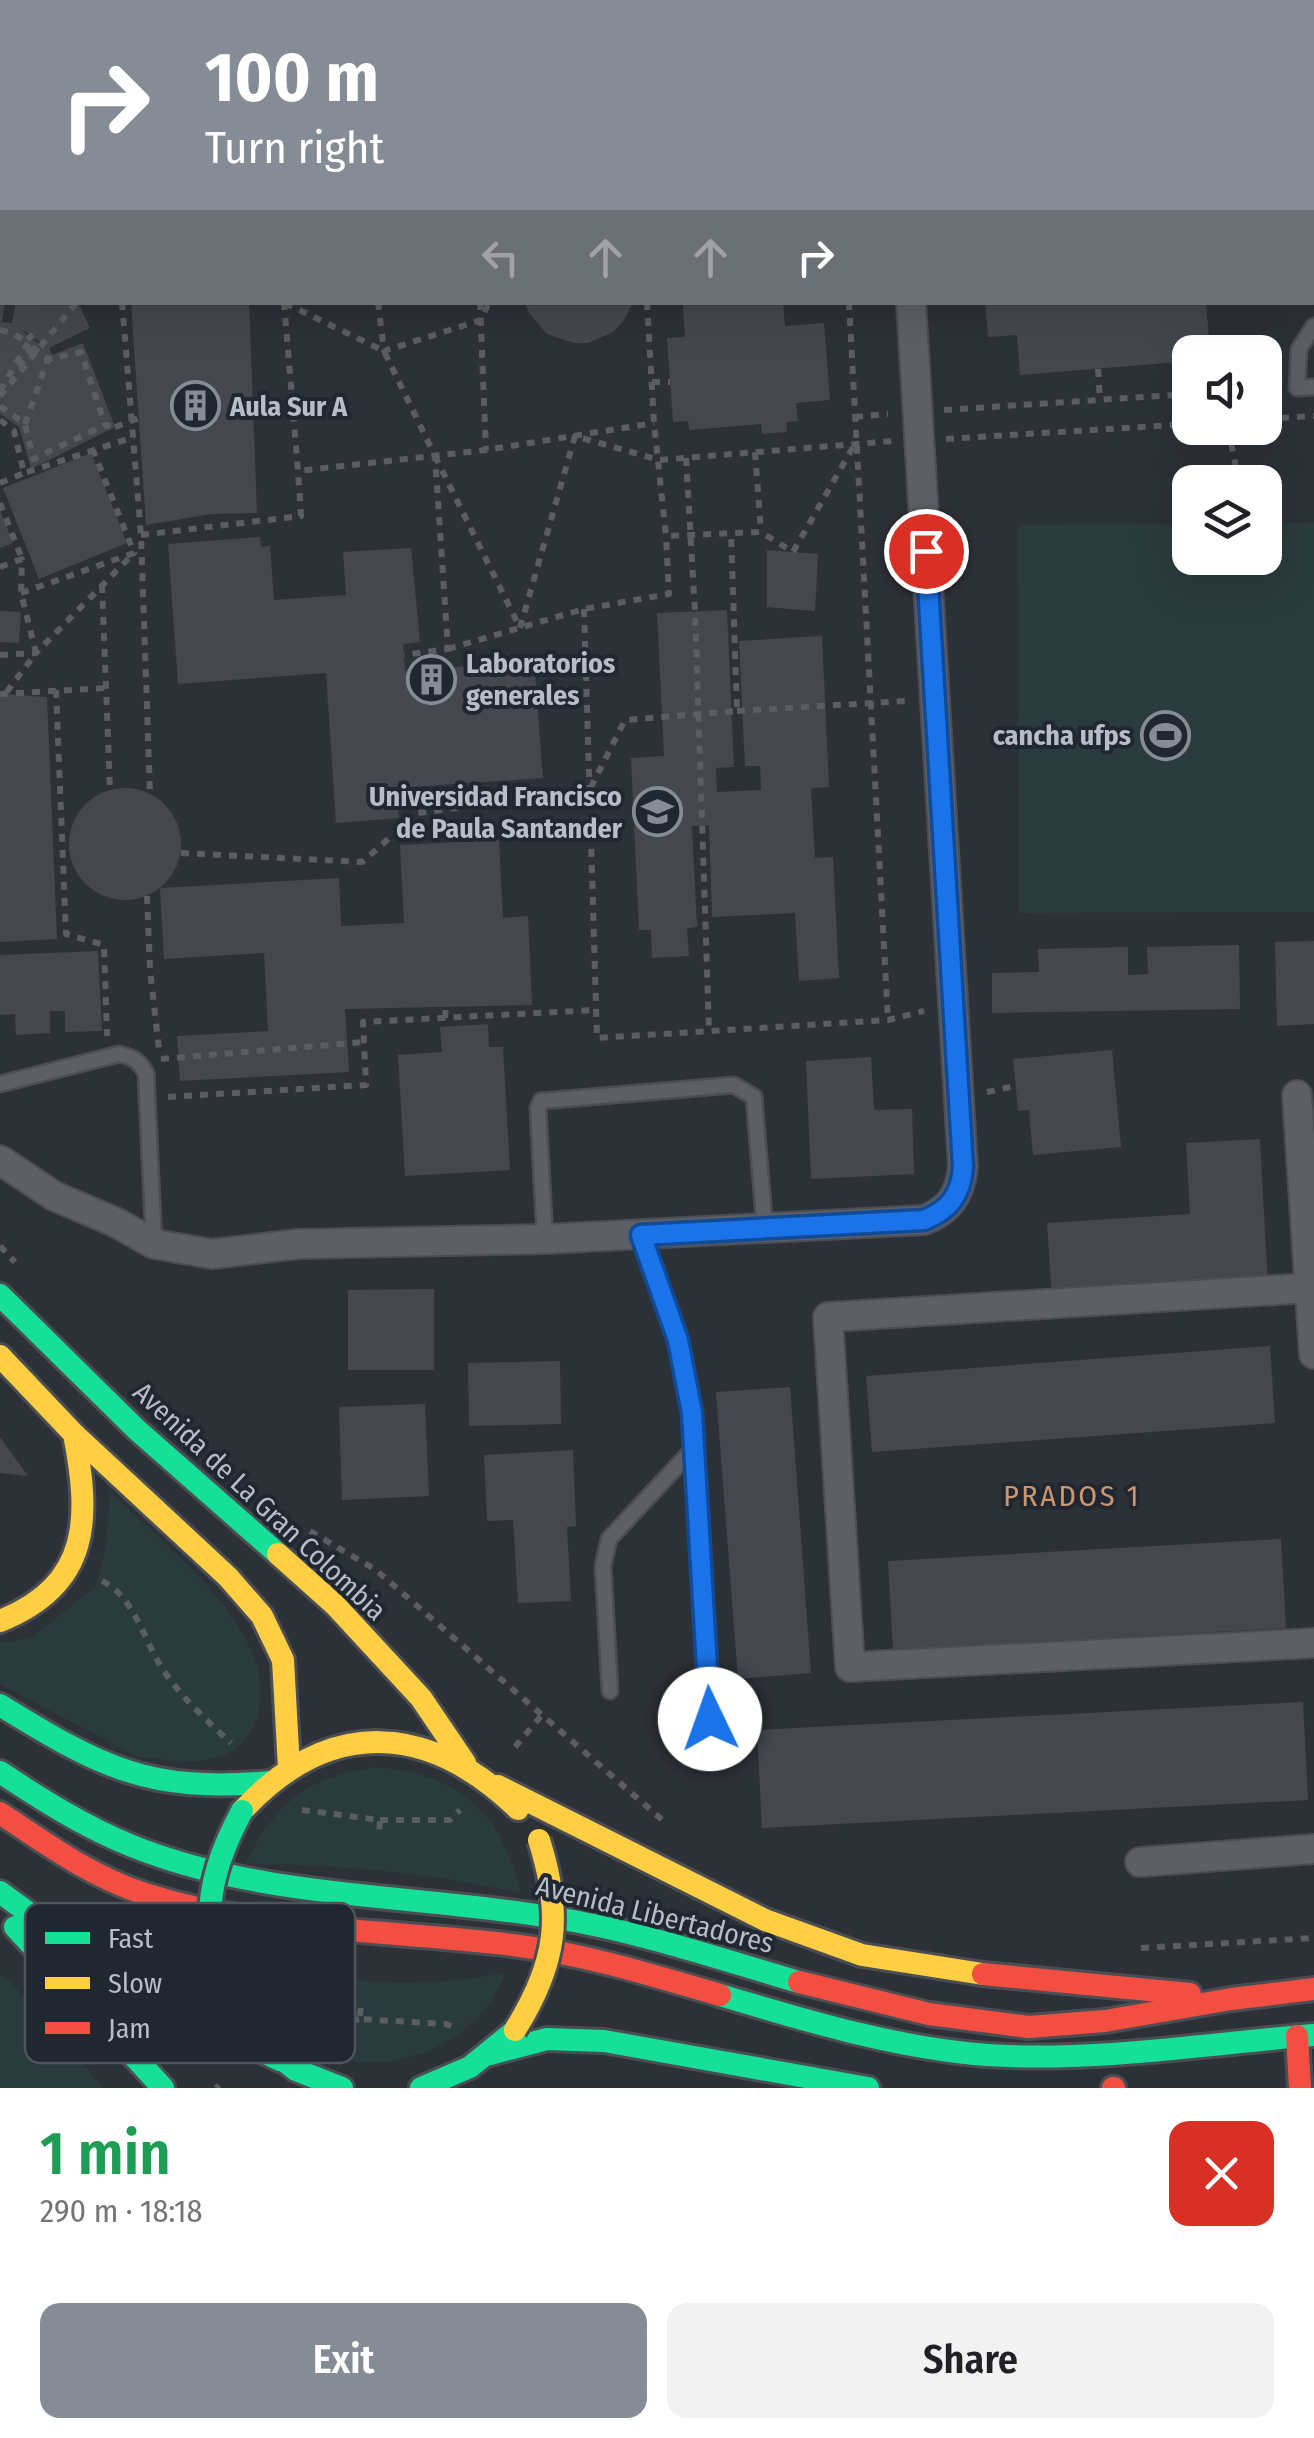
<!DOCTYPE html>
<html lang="en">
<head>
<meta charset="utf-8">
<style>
  body { margin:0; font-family:"Fira Sans Condensed",sans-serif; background:#f2f2f2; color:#202124; height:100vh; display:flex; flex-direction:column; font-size:38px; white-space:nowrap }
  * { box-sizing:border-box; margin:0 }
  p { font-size:32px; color:#757577 }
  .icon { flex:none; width:55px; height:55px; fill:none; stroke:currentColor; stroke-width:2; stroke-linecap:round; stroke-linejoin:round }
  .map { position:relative; height:2088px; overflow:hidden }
  .side { display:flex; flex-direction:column; background:#fff; flex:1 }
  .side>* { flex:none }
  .guide { position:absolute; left:0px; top:0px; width:1315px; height:305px; box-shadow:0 10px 40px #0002; background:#868c95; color:#fff; overflow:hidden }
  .tools { position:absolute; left:1172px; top:335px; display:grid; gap:20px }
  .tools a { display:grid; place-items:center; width:110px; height:110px; border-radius:20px; background:#fff; box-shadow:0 10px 40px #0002; font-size:50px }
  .pin { position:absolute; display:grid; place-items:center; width:85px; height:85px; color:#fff; margin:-42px; border:5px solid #fff; border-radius:50%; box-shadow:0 2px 10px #0007 }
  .me { position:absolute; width:110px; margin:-55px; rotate:357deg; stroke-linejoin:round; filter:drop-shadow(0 0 8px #0008) }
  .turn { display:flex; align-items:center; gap:35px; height:210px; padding:0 40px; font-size:45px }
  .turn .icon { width:130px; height:130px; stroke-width:2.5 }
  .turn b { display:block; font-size:70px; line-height:85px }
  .lanes { display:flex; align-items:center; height:95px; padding:0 40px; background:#0003; justify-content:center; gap:50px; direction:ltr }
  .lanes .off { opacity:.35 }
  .round { display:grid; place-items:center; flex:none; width:105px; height:105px; border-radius:20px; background:#f2f2f2 }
  .head { display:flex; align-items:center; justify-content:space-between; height:170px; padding:0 40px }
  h1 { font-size:60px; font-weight:600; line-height:75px; color:#1e9e55 }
  .button { display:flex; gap:20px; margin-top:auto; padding:20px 40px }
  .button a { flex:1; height:115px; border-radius:20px; background:#868c95; color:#fff; font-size:40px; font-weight:600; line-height:115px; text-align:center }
  .button a+a { background:#f2f2f2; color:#202124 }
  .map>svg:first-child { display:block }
</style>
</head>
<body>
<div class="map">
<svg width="1314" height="2088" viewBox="0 0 1314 2088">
  <rect width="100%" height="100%" fill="#2c3137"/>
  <g fill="#2a3b3d">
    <polygon points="1265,523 1314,523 1314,912 1019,913 1018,525 1190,524 1190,558 1265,558"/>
    <path d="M 110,1492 C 163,1543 302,1649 249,1734 C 226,1771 175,1762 136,1756 L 0,1684 L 0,1643 L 33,1637 L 96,1586 L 106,1545 Z"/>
    <path d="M 374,1767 C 460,1773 500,1811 521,1893 C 429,1873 339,1864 245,1864 C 275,1803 307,1778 374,1767 Z"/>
    <path d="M 233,1948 C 337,1985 397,1991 506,1973 C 498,1987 492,2002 482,2013 C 426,2073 335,2081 274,2023 C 253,2003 243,1975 233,1948 Z"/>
    <polygon points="0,1975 10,1981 103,2088 0,2088"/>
  </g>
  <g fill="#44484e">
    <polygon points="0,302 5,302 2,322 12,323 16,302 75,302 80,307 90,328 49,348 18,327 33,340 49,348 52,355 83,343 115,427 31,469 19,427 0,414"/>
    <polygon points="131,302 249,302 257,513 212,514 146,525"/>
    <polygon points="525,302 633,302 623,322 613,332 588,343 574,343 547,334 529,313"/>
    <polygon points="709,302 783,302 785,326 824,323 830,400 796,403 798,421 786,422 787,432 762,434 761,424 689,430 688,421 673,422 667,338 685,337 683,304"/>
    <polygon points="985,302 1206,302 1210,352 1190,352 1190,361 1020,375 1017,335 988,337"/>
    <polygon points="91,453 127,543 39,579 3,488"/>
    <polygon points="0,510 13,543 0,548"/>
    <polygon points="260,537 261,547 270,546 274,600 346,595 343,552 411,548 420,642 403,644 405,671 534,661 543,778 396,788 399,818 336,823 326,673 178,684 168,544"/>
    <polygon points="767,550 818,554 815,611 767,607"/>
    <polygon points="727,610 734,767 716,768 717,792 761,790 760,766 745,766 739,641 822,636 829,787 811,788 815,858 833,857 839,978 799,981 795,913 712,917 709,825 692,826 697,927 687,928 689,956 652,958 651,930 639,930 631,758 664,756 657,613"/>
    <polygon points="0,611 21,612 19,643 0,642"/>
    <polygon points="5,694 47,697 57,939 0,942 0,695"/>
    <circle cx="125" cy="844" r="56"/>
    <polygon points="499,840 503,918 528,916 532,1005 345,1009 349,1072 180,1081 177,1036 268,1031 264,953 164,959 160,888 339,878 341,926 404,923 400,845"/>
    <polygon points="1314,941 1314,1024 1277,1026 1275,942"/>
    <polygon points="1239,945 1240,1009 992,1013 992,973 1039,972 1038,949 1128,947 1128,975 1148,974 1147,947"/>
    <polygon points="98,951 102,1031 65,1032 65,1011 50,1011 50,1033 16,1035 15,1014 0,1015 0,955"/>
    <polygon points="488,1024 489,1047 503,1047 510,1170 405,1176 398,1055 442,1052 440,1027"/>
    <polygon points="1112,1050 1121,1147 1033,1155 1029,1110 1018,1111 1013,1059"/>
    <polygon points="871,1057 874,1110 912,1109 914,1174 811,1179 806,1061"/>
    <polygon points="1260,1139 1268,1287 1052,1300 1047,1223 1190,1214 1186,1143"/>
    <polygon points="434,1289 434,1370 348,1370 348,1290"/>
    <polygon points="1270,1346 1275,1423 872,1452 866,1376"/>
    <polygon points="560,1361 561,1424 469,1426 468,1363"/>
    <polygon points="790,1387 811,1673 738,1679 716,1392"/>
    <polygon points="425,1404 429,1496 342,1500 339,1407"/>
    <polygon points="0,1437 28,1476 0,1473"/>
    <polygon points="573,1450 576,1526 567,1527 571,1601 518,1603 513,1520 487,1521 484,1455"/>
    <polygon points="1281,1539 1286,1628 893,1650 888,1561"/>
    <polygon points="1303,1702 1308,1800 762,1828 757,1730"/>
  </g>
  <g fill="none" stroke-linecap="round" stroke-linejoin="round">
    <defs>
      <g id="lane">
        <polyline points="1314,326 1299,349 1297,388 1314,387"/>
        <path d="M 0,1084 L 119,1054 C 133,1057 139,1061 146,1073 L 154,1244"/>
        <polyline points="641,1235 678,1340 692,1413 712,1758"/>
        <polyline points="545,1239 538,1108 541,1101 734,1085 754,1097 765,1230"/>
        <polyline points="610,1691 603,1566 609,1539 695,1447"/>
      </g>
      <g id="street">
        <polyline points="871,0 871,2"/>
        <polyline points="902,0 902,2"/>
        <polyline points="1297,1095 1314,1354"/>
        <path d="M 0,1160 L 54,1196 L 117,1223 L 154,1244 L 212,1254 L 298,1244 L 545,1239 L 924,1220 C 950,1210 960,1194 963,1167 L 911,302"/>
        <polyline points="1309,1288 828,1317 850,1667 1314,1643"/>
        <polyline points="1140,1862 1314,1849"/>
      </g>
      <g id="fast">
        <polyline points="0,1295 136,1429 278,1554"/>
        <path d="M 0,1705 C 101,1767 148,1793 270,1782"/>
        <path d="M 0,1772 C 42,1800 85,1827 132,1846 C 264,1899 411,1894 550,1917 C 635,1930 717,1958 799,1982"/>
        <path d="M 0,1892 C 88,1958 181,2013 280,2060"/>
        <polyline points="15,1927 163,2088"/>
        <path d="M 720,1995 C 807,2021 896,2048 987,2055 C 1096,2062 1206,2044 1314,2035"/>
        <polyline points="258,2040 296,2070 342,2088"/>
        <polyline points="490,2054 547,2039 604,2041 868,2088"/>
        <polyline points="421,2088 470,2067 512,2033"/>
      </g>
      <g id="slow">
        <polyline points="0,1356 74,1434 228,1577 262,1616 283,1660 289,1768"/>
        <polyline points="278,1554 335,1605 421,1698 465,1763"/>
        <path d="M 0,1621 C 92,1584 90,1517 74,1434"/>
        <polyline points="498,1786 765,1920 862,1955 983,1974"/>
        <path d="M 242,1811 C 329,1717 428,1722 518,1809"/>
      </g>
      <g id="jam">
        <path d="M 0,1813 C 46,1844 92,1877 145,1894 C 264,1932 391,1930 513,1945 C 584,1954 652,1975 720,1995"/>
        <polyline points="983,1974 1190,1994"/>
        <polyline points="799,1982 929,2014 1029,2027 1105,2021 1231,1999 1314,1989"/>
        <polyline points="1297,2036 1300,2088"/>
        <polyline points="1113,2088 1114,2088"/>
      </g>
    </defs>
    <use href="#lane" stroke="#4a4d52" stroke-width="19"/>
    <use href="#street" stroke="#4a4d52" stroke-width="32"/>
    <use href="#fast" stroke="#4a4d52" stroke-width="28"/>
    <use href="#slow" stroke="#4a4d52" stroke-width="28"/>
    <use href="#jam" stroke="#4a4d52" stroke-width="28"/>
    <g stroke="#5a5e62" stroke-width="6" stroke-dasharray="8 8" stroke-linecap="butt">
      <polyline points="617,0 619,2"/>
      <polyline points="0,146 2,146"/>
      <polyline points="0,226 2,226"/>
      <polyline points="1312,232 1314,232"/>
      <polyline points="0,260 2,260"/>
      <polyline points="122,302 141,535 150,794"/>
      <polyline points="284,302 298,471 486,450 654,423"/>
      <polyline points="378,302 384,351 481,320 489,302"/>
      <polyline points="480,302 486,450"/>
      <polyline points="647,302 654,423 666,536 761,532 793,552 856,442"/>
      <polyline points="849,302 888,1020"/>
      <polyline points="285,303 384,351 435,456 448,649 404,655"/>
      <polyline points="0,330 13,333 26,342 31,336 32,347 48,359 81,352 105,425"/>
      <polyline points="19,367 32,347"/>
      <polyline points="1098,369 1100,400"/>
      <polyline points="652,382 670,382"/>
      <polyline points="0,391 28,343"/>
      <polyline points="0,396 77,302"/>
      <polyline points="0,406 25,424 33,459 105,425 115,427"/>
      <polyline points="944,410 1190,394"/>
      <polyline points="855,417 888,414"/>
      <polyline points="1265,419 1314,416"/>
      <polyline points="0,420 14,431 24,473 134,437"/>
      <polyline points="25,424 48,359"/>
      <polyline points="1228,428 1239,482"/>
      <polyline points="946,439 1190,424"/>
      <polyline points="755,452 761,532"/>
      <polyline points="435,456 520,628 575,436 659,460 893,441"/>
      <polyline points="686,458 695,611 709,1031"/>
      <polyline points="0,483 24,473"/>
      <polyline points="0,503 22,559"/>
      <polyline points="141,535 301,516 298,471"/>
      <polyline points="0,567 22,559 21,593 36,653 5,694"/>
      <polyline points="102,585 110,790"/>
      <polyline points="21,593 134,553 93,450"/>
      <polyline points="584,609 597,1038 888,1020 924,1011"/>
      <polyline points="448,649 584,609 669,594 666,536"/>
      <polyline points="0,655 36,653 132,555"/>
      <polyline points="56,690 66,934 104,945 107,1036"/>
      <polyline points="0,694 106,688"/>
      <polyline points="737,711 906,701"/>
      <polyline points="181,853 362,862 418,813 589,791 625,720 737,711 731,533"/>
      <polyline points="147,896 150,969 159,1050"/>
      <polyline points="445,1018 446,1007"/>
      <polyline points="161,1059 364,1042"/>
      <polyline points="987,1092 1015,1086"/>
      <polyline points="168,1097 366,1085 363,1022 596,1010"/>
      <polyline points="0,1246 15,1262"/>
      <polyline points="310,1531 376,1570 667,1824"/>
      <path d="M 102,1581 C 133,1595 144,1640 162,1668 C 180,1696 207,1721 231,1743"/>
      <polyline points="515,1747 541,1716"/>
      <polyline points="302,1810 380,1820 379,1835"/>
      <polyline points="380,1820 450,1820 460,1810"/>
      <polyline points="1141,1948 1314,1938"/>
      <polyline points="361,2008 359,2019 446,2024 457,2029"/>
      <polyline points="306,2030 359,2019"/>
      <polyline points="216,2088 219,2085"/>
    </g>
    <use href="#lane" stroke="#5c5f65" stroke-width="14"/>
    <use href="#street" stroke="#5c5f65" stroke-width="28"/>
    <use href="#fast" stroke="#16e098" stroke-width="22"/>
    <use href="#slow" stroke="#ffcf43" stroke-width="22"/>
    <use href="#jam" stroke="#f24e42" stroke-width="22"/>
    <defs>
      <path id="fast-bridge" d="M 228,2001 C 201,1925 204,1882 242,1811"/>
      <path id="slow-bridge" d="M 515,2030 C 557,1963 563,1915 539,1840"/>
    </defs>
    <use href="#fast-bridge" stroke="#4a4d54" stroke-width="28" stroke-linecap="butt"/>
    <use href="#slow-bridge" stroke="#4a4d54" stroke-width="28" stroke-linecap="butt"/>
    <polyline stroke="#5a5e62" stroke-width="6" stroke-dasharray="8 8" stroke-linecap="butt" points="115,427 139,418"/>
    <use href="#fast-bridge" stroke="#16e098" stroke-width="22"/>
    <use href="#slow-bridge" stroke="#ffcf43" stroke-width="22"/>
  </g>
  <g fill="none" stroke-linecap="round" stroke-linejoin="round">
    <defs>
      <path id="route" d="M 710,1719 L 692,1413 L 678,1340 L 641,1235 L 924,1220 C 950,1210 961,1194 963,1167 L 926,551"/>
    </defs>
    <use href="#route" stroke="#114b97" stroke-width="25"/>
    <use href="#route" stroke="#1a73e8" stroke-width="18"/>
  </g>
  <defs>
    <symbol id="building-ring" viewBox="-11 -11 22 22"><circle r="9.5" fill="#202731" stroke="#868c95" stroke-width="1.5"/><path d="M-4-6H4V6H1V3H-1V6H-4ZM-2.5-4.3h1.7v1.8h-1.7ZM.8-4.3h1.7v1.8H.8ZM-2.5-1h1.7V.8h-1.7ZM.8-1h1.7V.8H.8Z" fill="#868c95"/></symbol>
    <symbol id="stadium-ring" viewBox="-11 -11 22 22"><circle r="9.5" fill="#202731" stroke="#868c95" stroke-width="1.5"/><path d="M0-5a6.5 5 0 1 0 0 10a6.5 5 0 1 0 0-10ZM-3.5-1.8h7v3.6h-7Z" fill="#868c95"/></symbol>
    <symbol id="university-ring" viewBox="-11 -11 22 22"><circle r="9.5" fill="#202731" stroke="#868c95" stroke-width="1.5"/><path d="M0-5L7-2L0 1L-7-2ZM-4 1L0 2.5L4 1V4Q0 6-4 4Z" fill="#868c95"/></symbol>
  </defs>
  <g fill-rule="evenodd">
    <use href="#building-ring" x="168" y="378" width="55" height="55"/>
    <use href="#building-ring" x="404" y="652" width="55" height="55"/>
    <use href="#stadium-ring" x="1138" y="708" width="55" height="55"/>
    <use href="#university-ring" x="630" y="784" width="55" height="55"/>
  </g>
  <g text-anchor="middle" stroke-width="8" stroke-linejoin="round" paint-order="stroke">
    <g font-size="28" font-weight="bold" fill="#b7bdc7" stroke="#202731" text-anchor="start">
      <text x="230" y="416">Aula Sur A</text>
      <text x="466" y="673">Laboratorios<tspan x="466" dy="32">generales</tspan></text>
      <text x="1131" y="745" text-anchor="end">cancha ufps</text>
      <text x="622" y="806" text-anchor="end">Universidad Francisco<tspan x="622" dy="32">de Paula Santander</tspan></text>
    </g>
    <g font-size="28" fill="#b7bdc7" stroke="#202731">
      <text transform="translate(260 1501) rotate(43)" y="10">Avenida de La Gran Colombia</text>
      <text transform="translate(655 1914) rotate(14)" y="10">Avenida Libertadores</text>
    </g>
    <g font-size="30" letter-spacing="2.5" fill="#ca966f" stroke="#202731">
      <text x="1072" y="1506">PRADOS 1</text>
    </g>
  </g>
  <rect x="25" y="1903" width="330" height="160" rx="15" fill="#202731" stroke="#4d545e" stroke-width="2.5"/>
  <rect x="45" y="1932" width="45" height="12" fill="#16e098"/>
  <rect x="45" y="1977" width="45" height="12" fill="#ffcf43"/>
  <rect x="45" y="2022" width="45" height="12" fill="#f24e42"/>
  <g font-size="28" fill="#b7bdc7">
    <text x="108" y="1948">Fast</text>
    <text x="108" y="1993">Slow</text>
    <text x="108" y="2038">Jam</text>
  </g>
</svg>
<div class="tools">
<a><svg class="icon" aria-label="sound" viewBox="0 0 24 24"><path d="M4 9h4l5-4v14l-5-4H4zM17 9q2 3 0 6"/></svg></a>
<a><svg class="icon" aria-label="layers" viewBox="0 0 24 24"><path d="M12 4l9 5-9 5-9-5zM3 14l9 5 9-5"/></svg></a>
</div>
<div class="pin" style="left:926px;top:551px;background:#d93025"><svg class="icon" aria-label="arrive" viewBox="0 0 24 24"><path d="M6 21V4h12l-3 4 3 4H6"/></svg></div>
<svg class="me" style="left:710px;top:1719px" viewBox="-20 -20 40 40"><circle r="19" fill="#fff"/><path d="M0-13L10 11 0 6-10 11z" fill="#1a73e8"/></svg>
<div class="guide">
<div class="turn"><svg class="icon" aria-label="right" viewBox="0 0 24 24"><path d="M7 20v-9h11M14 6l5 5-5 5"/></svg><div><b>100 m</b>Turn right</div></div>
<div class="lanes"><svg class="icon off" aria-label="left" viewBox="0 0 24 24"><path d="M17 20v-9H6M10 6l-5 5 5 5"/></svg><svg class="icon off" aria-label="ahead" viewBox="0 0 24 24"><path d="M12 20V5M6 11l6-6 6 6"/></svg><svg class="icon off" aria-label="ahead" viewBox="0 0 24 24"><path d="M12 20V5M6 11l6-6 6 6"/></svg><svg class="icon" aria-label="right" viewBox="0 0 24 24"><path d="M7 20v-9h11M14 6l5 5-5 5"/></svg></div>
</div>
</div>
<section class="side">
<div class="head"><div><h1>1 min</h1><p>290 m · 18:18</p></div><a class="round" style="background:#d93025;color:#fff"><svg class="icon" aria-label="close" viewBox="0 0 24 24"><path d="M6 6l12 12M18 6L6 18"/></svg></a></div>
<div class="button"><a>Exit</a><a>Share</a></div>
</section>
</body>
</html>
